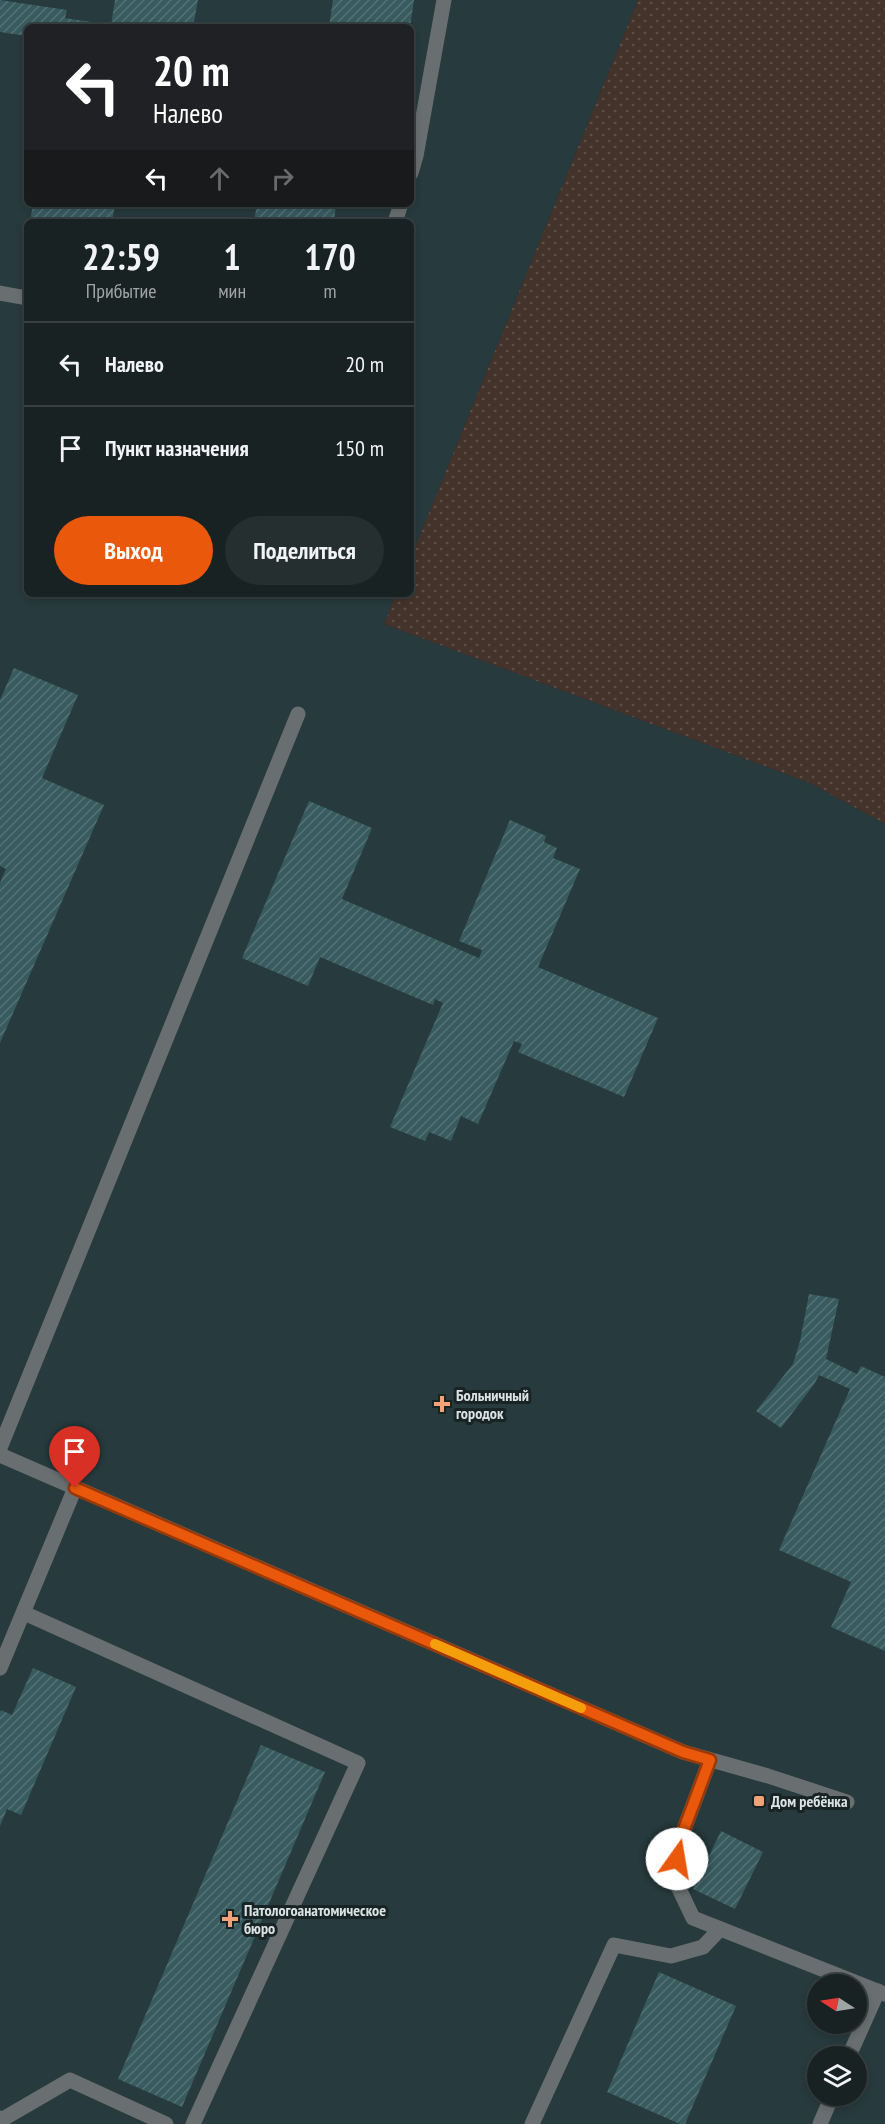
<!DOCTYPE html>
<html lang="ru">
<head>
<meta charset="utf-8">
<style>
  body { margin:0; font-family:"PT Sans Narrow",sans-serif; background:#262f2f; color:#f1f3f6; height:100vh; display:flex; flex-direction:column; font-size:22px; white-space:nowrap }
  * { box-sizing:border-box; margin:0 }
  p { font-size:20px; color:#9fa4a5 }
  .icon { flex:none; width:33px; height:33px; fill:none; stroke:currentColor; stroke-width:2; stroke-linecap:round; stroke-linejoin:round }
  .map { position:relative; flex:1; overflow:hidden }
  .sheet { position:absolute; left:24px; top:219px; width:390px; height:378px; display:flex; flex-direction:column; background:#192222; border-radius:9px; box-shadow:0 3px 9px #0003,0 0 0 2px #373f40 }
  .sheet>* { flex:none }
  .banner { position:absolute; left:24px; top:24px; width:390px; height:183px; border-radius:9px; box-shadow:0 3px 9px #0003,0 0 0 2px #373f40; background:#202124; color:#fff; overflow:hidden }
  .needle { width:39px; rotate:282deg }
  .controls { position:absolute; left:807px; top:1974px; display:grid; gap:12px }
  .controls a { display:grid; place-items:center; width:60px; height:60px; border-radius:50%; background:#192222; box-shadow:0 3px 9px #0003,0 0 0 2px #373f40; font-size:30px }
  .pin { position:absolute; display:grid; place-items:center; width:51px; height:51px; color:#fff; margin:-62px -26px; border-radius:50% 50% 50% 0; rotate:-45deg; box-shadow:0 0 6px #0007 }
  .pin .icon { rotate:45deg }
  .me { position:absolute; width:66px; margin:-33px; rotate:13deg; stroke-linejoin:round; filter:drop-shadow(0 0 4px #0008) }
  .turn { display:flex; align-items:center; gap:21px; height:126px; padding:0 30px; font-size:27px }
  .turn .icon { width:78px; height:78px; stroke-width:2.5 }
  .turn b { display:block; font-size:42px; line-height:51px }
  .lanes { display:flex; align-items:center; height:57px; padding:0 30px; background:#0003; justify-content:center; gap:30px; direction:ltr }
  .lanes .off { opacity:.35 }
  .eta { display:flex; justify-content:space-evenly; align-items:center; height:102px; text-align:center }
  .eta b { font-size:36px; font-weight:700; line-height:42px }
  .action { display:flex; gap:12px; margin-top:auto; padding:12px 30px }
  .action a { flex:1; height:69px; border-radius:36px; background:#ea580c; color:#fff; font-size:24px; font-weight:700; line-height:69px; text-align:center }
  .action a+a { background:#262f2f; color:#f1f3f6 }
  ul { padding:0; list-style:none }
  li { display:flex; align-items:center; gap:18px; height:84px; padding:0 30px; border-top:2px solid #373f40 }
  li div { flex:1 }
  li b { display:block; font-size:22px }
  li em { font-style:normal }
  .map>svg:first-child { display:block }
</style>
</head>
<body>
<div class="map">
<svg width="885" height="2124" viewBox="0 0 885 2124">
  <defs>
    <pattern id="grass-dots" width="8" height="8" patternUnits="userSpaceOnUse" patternTransform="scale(1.5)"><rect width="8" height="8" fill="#43332a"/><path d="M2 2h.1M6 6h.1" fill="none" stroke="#5e5049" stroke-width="1.8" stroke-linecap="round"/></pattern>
    <pattern id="building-hatch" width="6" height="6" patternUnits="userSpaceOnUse" patternTransform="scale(1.5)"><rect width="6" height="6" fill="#385b5f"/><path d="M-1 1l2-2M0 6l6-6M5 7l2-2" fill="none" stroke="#547276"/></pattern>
  </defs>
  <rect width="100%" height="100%" fill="#212d2e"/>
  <path fill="#273a3d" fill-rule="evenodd" d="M 0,0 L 638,0 L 411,557 L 411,222 L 27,222 L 27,594 L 396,594 L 384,624 L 812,784 L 885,824 L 885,2124 L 0,2124 ZM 27,27 L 411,27 L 411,204 L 27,204 ZM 818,1984 L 856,1984 L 856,2024 L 818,2024 ZM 818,2056 L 856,2056 L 856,2096 L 818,2096 Z"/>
  <polygon fill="url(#grass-dots)" points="638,0 885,0 885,824 812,784 384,624 396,594 411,594 411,557"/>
  <g fill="url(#building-hatch)">
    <polygon points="0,0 67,10 65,18 111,25 115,0 198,0 193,27 27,27 27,36 0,32"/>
    <polygon points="333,0 414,0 410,27 329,27"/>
    <polygon points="33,204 115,204 112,222 30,222"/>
    <polygon points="257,204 336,204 334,222 254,222"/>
    <polygon points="26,249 27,249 27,272 22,271"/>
    <polygon points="14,668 78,695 42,778 104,805 0,1043 0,883 6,869 0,866 0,700"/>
    <polygon points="309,801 372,828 342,899 479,958 482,950 459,941 510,820 546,836 544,842 557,848 553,858 580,869 538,967 658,1018 624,1097 518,1052 522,1044 514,1041 478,1124 461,1116 451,1141 429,1132 425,1141 390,1127 443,1003 435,999 433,1005 320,957 308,986 242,958"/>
    <polygon points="809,1294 839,1299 826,1359 857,1374 861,1366 885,1377 885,1651 831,1627 851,1582 779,1550 850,1389 819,1375 815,1383 781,1428 756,1411 793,1364 800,1341"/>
    <polygon points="33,1668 76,1687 21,1815 7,1809 0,1826 0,1712 1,1710 12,1715"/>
    <polygon points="261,1745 325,1772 182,2107 118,2079"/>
    <polygon points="721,1831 763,1852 735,1909 693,1889"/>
    <polygon points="659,1972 736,2006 685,2124 680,2124 607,2092"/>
  </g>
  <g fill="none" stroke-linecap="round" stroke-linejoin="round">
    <g stroke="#696f70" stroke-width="15">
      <polyline points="411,173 416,156 444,0"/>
      <polyline points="395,222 401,204"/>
      <polyline points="0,293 27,298"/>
      <polyline points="0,1448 298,714"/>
      <polyline points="0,1455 683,1752 768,1776 847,1802"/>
      <polyline points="24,1613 358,1763 193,2124"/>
      <polyline points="0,1668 75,1488"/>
      <polyline points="710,1760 680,1840 674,1878 693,1918 885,1994"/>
      <polyline points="849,2056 878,1991"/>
      <polyline points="0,2118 3,2119 70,2080 166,2124"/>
      <polyline points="532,2124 614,1945 671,1956 703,1947 720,1929"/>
      <polyline points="820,2124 832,2096"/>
    </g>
  </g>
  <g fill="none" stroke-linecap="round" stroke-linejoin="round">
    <defs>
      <polyline id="route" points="75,1488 683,1752 710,1760 680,1840 677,1859"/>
    </defs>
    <use href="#route" stroke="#983908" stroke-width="15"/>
    <use href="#route" stroke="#ea580c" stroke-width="10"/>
    <polyline stroke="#f59e0b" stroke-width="10" points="435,1644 581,1708"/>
  </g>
  <g fill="#efa377" stroke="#182324" stroke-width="2">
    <path d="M439 1395h6v6h6v6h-6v6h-6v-6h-6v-6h6z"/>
    <rect x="753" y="1795" width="12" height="12" rx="3"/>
    <path d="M227 1910h6v6h6v6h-6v6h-6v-6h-6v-6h6z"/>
  </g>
  <g text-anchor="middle" stroke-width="6" stroke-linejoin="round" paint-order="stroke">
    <g font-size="16" font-weight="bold" fill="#dbe2e3" stroke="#182324" text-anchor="start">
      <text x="456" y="1401">Больничный<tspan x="456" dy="18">городок</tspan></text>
      <text x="771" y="1807">Дом ребёнка</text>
      <text x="244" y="1916">Патологоанатомическое<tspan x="244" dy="18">бюро</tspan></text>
    </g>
  </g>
</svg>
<div class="controls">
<a><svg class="needle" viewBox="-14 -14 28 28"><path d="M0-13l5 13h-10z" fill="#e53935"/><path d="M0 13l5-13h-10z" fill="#9fa4a5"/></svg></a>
<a><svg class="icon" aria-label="layers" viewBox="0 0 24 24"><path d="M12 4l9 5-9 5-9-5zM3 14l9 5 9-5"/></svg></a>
</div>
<div class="pin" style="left:75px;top:1488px;background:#d93025"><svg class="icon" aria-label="arrive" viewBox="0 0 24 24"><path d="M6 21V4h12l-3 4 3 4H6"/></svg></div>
<svg class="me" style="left:677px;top:1859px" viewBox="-20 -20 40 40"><circle r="19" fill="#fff"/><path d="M0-13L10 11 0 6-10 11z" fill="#ea580c"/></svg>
<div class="banner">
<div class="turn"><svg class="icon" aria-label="left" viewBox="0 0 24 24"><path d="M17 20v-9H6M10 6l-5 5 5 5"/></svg><div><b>20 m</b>Налево</div></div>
<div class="lanes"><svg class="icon" aria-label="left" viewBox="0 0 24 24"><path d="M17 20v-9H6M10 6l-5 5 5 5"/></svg><svg class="icon off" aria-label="ahead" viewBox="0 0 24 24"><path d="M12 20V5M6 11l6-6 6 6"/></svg><svg class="icon off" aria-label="right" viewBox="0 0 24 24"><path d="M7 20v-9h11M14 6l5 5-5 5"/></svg></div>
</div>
<section class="sheet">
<div class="eta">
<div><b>22:59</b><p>Прибытие</p></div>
<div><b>1</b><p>мин</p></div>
<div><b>170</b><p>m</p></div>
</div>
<ul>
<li><svg class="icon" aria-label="left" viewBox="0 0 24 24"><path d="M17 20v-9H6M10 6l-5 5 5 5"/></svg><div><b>Налево</b></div><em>20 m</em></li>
<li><svg class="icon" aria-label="arrive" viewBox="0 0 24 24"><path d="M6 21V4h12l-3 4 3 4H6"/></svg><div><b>Пункт назначения</b></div><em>150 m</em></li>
</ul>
<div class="action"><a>Выход</a><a>Поделиться</a></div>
</section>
</div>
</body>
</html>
